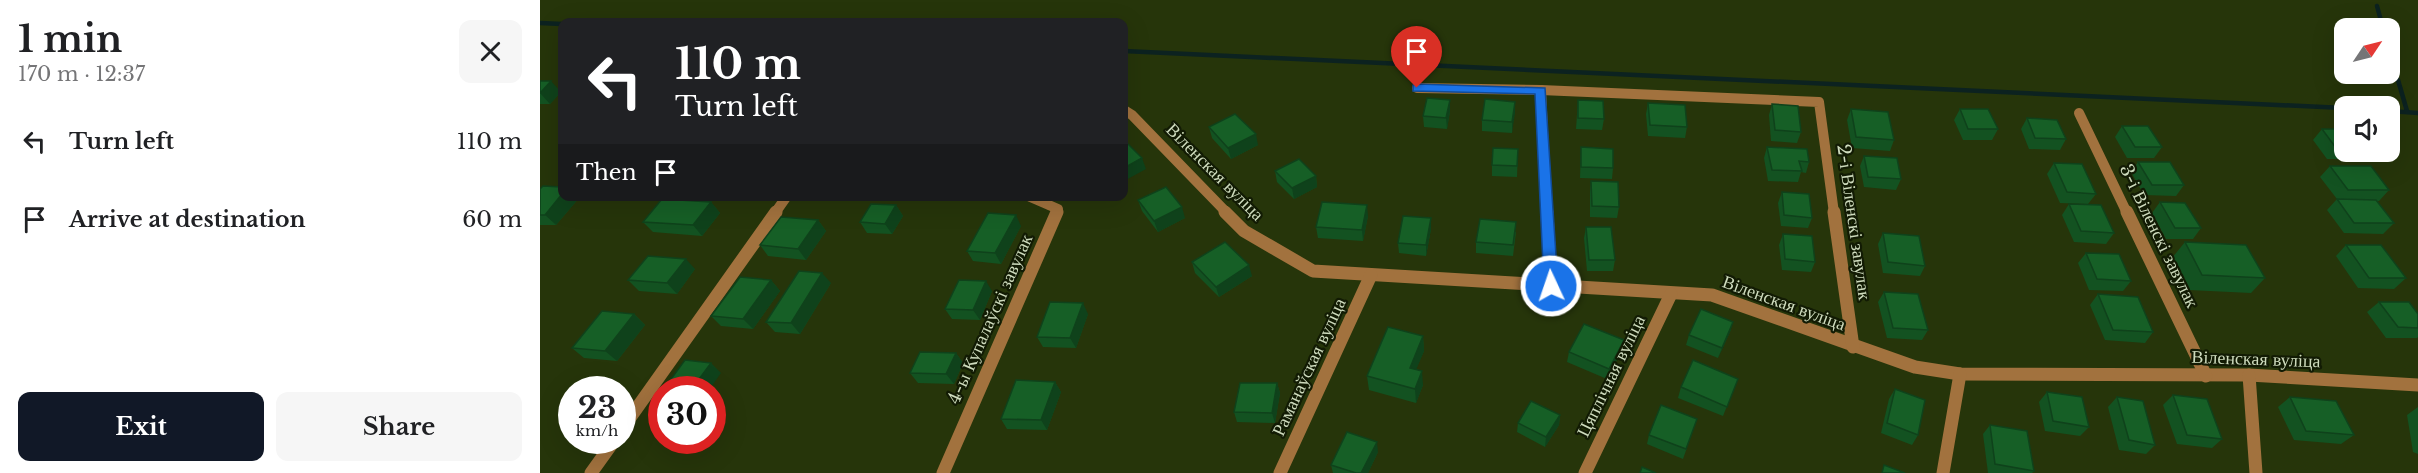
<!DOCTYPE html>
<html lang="en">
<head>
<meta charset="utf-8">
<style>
  body { margin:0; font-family:"Libre Baskerville",serif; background:#f6f6f6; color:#202124; height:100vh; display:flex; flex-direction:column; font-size:22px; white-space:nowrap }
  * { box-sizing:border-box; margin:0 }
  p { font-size:20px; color:#757577 }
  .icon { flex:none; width:33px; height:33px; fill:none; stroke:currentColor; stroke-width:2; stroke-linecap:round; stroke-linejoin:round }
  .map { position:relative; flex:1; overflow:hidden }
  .sheet { display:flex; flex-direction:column; background:#fff; width:540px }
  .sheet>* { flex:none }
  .banner { position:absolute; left:18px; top:18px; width:570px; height:183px; border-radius:12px; box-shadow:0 6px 24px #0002; background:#202124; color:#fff; overflow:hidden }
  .needle { width:39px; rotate:55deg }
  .tools { position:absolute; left:1794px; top:18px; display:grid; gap:12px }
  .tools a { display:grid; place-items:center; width:66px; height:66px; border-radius:12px; background:#fff; box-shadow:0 6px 24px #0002; font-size:30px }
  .speed { position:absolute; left:18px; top:376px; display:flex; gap:12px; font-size:30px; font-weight:700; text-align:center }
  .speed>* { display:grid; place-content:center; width:78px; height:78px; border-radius:50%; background:#fff; box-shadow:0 6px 24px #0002; line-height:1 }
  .speed small { font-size:15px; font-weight:400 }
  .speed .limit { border:9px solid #d22; background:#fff; color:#111 }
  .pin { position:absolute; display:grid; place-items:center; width:51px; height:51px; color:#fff; margin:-62px -26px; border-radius:50% 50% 50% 0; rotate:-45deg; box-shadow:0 0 6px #0007 }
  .pin .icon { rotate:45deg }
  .me { position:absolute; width:66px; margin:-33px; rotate:357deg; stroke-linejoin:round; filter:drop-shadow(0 0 4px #0008) }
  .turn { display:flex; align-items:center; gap:21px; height:126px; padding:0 18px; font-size:27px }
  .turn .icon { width:78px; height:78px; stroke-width:2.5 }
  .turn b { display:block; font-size:42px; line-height:51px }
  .then { display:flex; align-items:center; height:57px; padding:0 18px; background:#0003; gap:12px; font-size:22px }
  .round { display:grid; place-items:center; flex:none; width:63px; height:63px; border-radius:12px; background:#f6f6f6 }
  .overview { display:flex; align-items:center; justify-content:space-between; height:102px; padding:0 18px }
  h1 { font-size:36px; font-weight:700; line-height:45px }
  .primary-button { display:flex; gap:12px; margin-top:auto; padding:12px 18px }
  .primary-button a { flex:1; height:69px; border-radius:12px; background:#111827; color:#fff; font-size:24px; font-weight:700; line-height:69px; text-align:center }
  .primary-button a+a { background:#f6f6f6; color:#202124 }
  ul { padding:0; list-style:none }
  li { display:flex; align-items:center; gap:18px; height:78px; padding:0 18px }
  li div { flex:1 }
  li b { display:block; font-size:22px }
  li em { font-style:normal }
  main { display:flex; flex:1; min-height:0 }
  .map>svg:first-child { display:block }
</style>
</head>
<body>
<main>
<section class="sheet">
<div class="overview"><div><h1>1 min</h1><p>170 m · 12:37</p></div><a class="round"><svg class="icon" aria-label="close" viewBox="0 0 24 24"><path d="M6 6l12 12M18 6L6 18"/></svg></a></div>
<ul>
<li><svg class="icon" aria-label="left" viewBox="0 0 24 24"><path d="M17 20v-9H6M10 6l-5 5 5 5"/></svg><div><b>Turn left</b></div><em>110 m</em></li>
<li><svg class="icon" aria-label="arrive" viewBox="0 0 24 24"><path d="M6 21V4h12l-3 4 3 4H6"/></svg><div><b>Arrive at destination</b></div><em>60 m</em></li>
</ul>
<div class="primary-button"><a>Exit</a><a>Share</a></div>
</section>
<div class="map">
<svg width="1878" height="473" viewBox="0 0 1878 473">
  <rect width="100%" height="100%" fill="#26350a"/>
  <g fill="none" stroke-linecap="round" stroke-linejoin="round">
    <g stroke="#0c2220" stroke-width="4.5">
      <polyline points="1837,6 1843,28"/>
      <polyline points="0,23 22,24"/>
      <polyline points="584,51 1804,108"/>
      <polyline points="1850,51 1853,62"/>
      <polyline points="1858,80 1867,111"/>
      <polyline points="1850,111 1878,113"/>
    </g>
    <g stroke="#a2723e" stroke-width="10">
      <polyline points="877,88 1001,90 1279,102 1294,213"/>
      <polyline points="1001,90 1007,213"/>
      <polyline points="584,110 592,115 687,213"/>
      <polyline points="1539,113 1587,213"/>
      <polyline points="488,196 518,209 516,213"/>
      <polyline points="235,213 247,196"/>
    </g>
    <g stroke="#a2723e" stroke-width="13">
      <polyline points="685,212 704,231 773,271 1172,295 1375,367 1420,374 1709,375 1878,385"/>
      <polyline points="1007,212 1011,287"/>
      <polyline points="1294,212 1313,347"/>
      <polyline points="1587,212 1666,376"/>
      <polyline points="1709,375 1716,473"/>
      <polyline points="82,429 236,212"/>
      <polyline points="51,473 74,441"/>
      <polyline points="403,473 517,212"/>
      <polyline points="740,473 831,275"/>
      <polyline points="1045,473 1131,294"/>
      <polyline points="1403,473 1420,374"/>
    </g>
  </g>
  <g fill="#135221">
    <polygon points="0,81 21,92 10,104 0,104"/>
    <polygon points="910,100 910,111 907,129 884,127 883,116"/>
    <polygon points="1038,100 1064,119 1062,130 1036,129"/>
    <polygon points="975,102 972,133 942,131 942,120"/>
    <polygon points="1108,103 1147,127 1145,138 1108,136 1106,114"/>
    <polygon points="1232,104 1261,132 1257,143 1231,141 1229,115"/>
    <polygon points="1311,109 1354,140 1350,151 1312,148 1307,120"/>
    <polygon points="1420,109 1458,129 1452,140 1423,140 1414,120"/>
    <polygon points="1487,118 1526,139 1520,150 1489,149 1481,129"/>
    <polygon points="1582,126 1622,147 1614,158 1587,158 1575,137"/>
    <polygon points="669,127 718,145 691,159 672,138"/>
    <polygon points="1782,129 1804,129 1804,152 1834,152 1827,159 1787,159 1773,140"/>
    <polygon points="1041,147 1073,168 1072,179 1040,178"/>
    <polygon points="1227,147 1269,162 1266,173 1261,172 1258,182 1228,181 1224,158"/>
    <polygon points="978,149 977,177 952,176 952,165"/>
    <polygon points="1324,156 1361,179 1356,190 1324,187 1320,166"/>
    <polygon points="1598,162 1644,185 1636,196 1604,195 1591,172"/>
    <polygon points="1514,163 1556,194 1548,204 1520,203 1507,174"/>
    <polygon points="1790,166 1849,190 1839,201 1837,201 1854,223 1843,234 1804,233 1787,210 1797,199 1780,177"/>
    <polygon points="735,171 776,176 777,187 754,199 737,182"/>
    <polygon points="1051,181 1079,207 1077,218 1050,217 1050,192"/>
    <polygon points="0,189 39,198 16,225 0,225"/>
    <polygon points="1242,192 1272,218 1268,228 1241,226 1238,203"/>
    <polygon points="598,200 645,218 618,232 602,211"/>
    <polygon points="171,202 180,213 162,236 113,232 103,222"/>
    <polygon points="1620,202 1661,228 1653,239 1626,239 1612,213"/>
    <polygon points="1529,204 1574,233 1566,244 1534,242 1522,215"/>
    <polygon points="356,205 363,216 352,234 327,233 320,222"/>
    <polygon points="828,216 823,241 778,238 776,227"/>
    <polygon points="891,218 891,229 886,256 859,253 858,243"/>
    <polygon points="278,220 286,231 266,260 228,256 220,245"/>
    <polygon points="481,226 461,264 433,261 427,251"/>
    <polygon points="1046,227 1075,260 1073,271 1047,271 1044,238"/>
    <polygon points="976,232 973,256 936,253 936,242"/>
    <polygon points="1343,233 1385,266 1380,276 1343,273 1338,244"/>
    <polygon points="1243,234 1275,262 1271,272 1242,270 1239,245"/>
    <polygon points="1645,242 1725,278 1711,293 1649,290 1632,258"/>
    <polygon points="1806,245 1866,278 1854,289 1818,288 1796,256"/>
    <polygon points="1546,253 1591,281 1583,291 1549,290 1538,263"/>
    <polygon points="652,262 712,276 679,297 655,273"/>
    <polygon points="155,269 137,294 99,291 88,280"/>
    <polygon points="231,280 240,291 213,329 181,326 171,316"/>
    <polygon points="291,283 260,334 235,332 226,322"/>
    <polygon points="452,291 440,320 412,319 405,309"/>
    <polygon points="1344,292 1388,330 1382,340 1347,338 1338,302"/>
    <polygon points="1558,294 1613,332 1605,343 1565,340 1550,305"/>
    <polygon points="1839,302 1878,314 1878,337 1877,338 1846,338 1827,312"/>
    <polygon points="94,314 105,325 77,361 44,358 32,348"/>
    <polygon points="548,314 536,348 503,347 497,337"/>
    <polygon points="1193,322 1190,332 1178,358 1146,345 1149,335"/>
    <polygon points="883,336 884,351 876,369 883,385 876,403 829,390 827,376"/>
    <polygon points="1082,350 1067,379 1027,362 1029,352"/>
    <polygon points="416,353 423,363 414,384 378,383 370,373"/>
    <polygon points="1198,379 1183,416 1138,398 1141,387"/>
    <polygon points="515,382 521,392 507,430 467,429 461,419"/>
    <polygon points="737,383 740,393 735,423 697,422 694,412"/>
    <polygon points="1355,389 1378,435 1372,445 1341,433 1349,399"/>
    <polygon points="1507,392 1549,427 1540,436 1505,431 1499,402"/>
    <polygon points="1633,395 1682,439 1672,448 1637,444 1623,405"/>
    <polygon points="1577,397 1615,445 1606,454 1579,450 1568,407"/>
    <polygon points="1750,397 1814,435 1801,444 1754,440 1738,407"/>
    <polygon points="1878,407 1878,454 1873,452 1867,415"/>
    <polygon points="1020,415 1019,425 1005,447 977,432 978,423"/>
    <polygon points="1157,419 1143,459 1107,444 1109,435"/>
    <polygon points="1450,425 1494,471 1492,473 1448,473 1443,434"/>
    <polygon points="838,452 828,473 793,473 791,465"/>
  </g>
  <g fill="#0f421b">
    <polygon points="11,81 21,92 10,104 0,93"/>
    <polygon points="910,100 910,111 907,129 906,118"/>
    <polygon points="975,102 975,113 972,133 972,122"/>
    <polygon points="716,134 718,145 691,159 688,148"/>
    <polygon points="602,158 606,169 584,181 584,168"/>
    <polygon points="776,176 777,187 754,199 752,188"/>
    <polygon points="22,194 22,196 38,196 39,198 16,225 5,215"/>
    <polygon points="171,202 180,213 162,236 153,225"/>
    <polygon points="356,205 363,216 352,234 345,224"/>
    <polygon points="827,205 828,216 823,241 822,230"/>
    <polygon points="642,207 645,218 618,232 614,221"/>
    <polygon points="476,215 481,226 461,264 455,253"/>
    <polygon points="891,218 891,229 886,256 886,245"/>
    <polygon points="278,220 286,231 266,260 258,249"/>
    <polygon points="146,259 155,269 137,294 127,283"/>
    <polygon points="709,265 712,276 679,297 676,287"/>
    <polygon points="282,273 291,283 260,334 251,323"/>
    <polygon points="231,280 240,291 213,329 203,319"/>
    <polygon points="446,281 452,291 440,320 433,310"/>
    <polygon points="543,303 548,314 536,348 530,338"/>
    <polygon points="94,314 105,325 77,361 65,351"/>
    <polygon points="1193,322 1190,332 1178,358 1182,348"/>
    <polygon points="883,336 884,351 871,382 870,368"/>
    <polygon points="1084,340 1082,350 1067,379 1069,369"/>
    <polygon points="416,353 423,363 414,384 406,374"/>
    <polygon points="171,363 181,373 169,390 151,390"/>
    <polygon points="882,371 883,385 876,403 875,389"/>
    <polygon points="515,382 521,392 507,430 501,420"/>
    <polygon points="737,383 740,393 735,423 732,413"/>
    <polygon points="1020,415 1019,425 1005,447 1006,437"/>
    <polygon points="837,442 838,452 828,473 821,473"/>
  </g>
  <g fill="#165f26" stroke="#0f421b" stroke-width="1.5">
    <polygon points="0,81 11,81 0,93"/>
    <polygon points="887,98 910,100 906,118 883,116"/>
    <polygon points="945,99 975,102 972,122 942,120"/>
    <polygon points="1038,100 1063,101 1064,119 1038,118"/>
    <polygon points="1108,103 1145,105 1147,127 1110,125"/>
    <polygon points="1232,104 1258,106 1261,132 1235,130"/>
    <polygon points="1311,109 1348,112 1354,140 1316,137"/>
    <polygon points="1420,109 1448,109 1458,129 1428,129"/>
    <polygon points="695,114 716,134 688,148 669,127"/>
    <polygon points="1487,118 1517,120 1526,139 1495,138"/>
    <polygon points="1582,126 1608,126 1622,147 1595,147"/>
    <polygon points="1782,129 1804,129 1804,148 1796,148"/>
    <polygon points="584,140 602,158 584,168"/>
    <polygon points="1041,147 1073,149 1073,168 1041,167"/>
    <polygon points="1227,147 1267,149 1269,162 1259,161 1262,171 1232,170"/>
    <polygon points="953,148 978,149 977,166 952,165"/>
    <polygon points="1324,156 1357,158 1361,179 1328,177"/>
    <polygon points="759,159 776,176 752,188 735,171"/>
    <polygon points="1598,162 1630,162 1644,185 1612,185"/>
    <polygon points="1514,163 1542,164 1556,194 1527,192"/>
    <polygon points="1790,166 1831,166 1849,190 1808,190"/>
    <polygon points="1051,181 1078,182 1079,207 1052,206"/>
    <polygon points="3,186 22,187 22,194 5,215 0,215 0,189"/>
    <polygon points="626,187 642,207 614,221 598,200"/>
    <polygon points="1242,192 1269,194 1272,218 1244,215"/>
    <polygon points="122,199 171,202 153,225 103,222"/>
    <polygon points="1797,199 1836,200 1854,223 1814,223"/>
    <polygon points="782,202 827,205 822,230 776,227"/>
    <polygon points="1620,202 1645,203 1661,228 1635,228"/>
    <polygon points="331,204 356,205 345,224 320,222"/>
    <polygon points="1529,204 1561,205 1574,233 1541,231"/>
    <polygon points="448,213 476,215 455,253 427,251"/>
    <polygon points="863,216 891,218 886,245 858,243"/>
    <polygon points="241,217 278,220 258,249 220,245"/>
    <polygon points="940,219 976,222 973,245 936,242"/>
    <polygon points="1046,227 1071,227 1075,260 1049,260"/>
    <polygon points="1343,233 1379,236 1385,266 1348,262"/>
    <polygon points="1243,234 1272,236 1275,262 1245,259"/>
    <polygon points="685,242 709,265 676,287 652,262"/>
    <polygon points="1645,242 1706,245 1725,278 1662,275"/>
    <polygon points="1806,245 1841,245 1866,278 1829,278"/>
    <polygon points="1546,253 1579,254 1591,281 1557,279"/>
    <polygon points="108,256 146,259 127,283 88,280"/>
    <polygon points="259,271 282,273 251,323 226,322"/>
    <polygon points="200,277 231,280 203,319 171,316"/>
    <polygon points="419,280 446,281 433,310 405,309"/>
    <polygon points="1344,292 1378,294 1388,330 1353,328"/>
    <polygon points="1558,294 1598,297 1613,332 1573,330"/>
    <polygon points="510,302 543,303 530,338 497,337"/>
    <polygon points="1839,302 1869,302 1878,314 1878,328 1858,327"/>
    <polygon points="1161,309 1193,322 1182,348 1149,335"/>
    <polygon points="62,311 94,314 65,351 32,348"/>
    <polygon points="1044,324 1084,340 1069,369 1029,352"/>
    <polygon points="848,327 883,336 870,368 882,371 875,389 827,376"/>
    <polygon points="380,352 416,353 406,374 370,373"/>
    <polygon points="145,360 171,363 151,390 123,390"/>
    <polygon points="1153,360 1198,379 1187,407 1141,387"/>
    <polygon points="476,380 515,382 501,420 461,419"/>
    <polygon points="700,383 737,383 732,413 694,412"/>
    <polygon points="1355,389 1385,400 1378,435 1347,423"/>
    <polygon points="1507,392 1542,397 1549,427 1513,421"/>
    <polygon points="1633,395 1667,399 1682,439 1647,435"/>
    <polygon points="1577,397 1603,401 1615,445 1589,440"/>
    <polygon points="1750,397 1796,401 1814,435 1766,431"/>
    <polygon points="991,401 1020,415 1006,437 978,423"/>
    <polygon points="1121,405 1157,419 1146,449 1109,435"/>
    <polygon points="1450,425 1487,431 1494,471 1455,464"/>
    <polygon points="807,432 837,442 821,473 816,473 791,465"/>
    <polygon points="1344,465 1365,473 1342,473"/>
    <polygon points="1102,467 1116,473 1100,473"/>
  </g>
  <polygon fill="#1a73e8" stroke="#114b97" stroke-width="1.5" points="877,84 1005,88 1018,286 1016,290 1006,290 1004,286 995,94 873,91 873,85"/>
  <g text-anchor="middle" stroke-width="4.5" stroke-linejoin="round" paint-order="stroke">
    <g font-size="18" fill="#cedbbd" stroke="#121b04">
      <text transform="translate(675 172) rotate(45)" y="6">Віленская вуліца</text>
      <text transform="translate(1314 222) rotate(82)" y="6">2-і Віленскі завулак</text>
      <text transform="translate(1619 236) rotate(64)" y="6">3-і Віленскі завулак</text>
      <text transform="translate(1244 303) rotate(20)" y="6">Віленская вуліца</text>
      <text transform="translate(450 319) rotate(-66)" y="6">4-ы Купалаўскі завулак</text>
      <text transform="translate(1716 359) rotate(2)" y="6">Віленская вуліца</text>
      <text transform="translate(769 367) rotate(-65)" y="6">Раманаўская вуліца</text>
      <text transform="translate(1071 376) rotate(-64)" y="6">Цяплічная вуліца</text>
    </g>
  </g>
</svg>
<div class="tools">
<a><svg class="needle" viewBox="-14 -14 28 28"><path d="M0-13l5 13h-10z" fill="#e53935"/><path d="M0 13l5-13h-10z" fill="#757577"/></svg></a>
<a><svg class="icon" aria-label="sound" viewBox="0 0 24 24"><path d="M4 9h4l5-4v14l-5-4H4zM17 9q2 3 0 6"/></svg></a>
</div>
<div class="speed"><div>23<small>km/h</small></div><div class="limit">30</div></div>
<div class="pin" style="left:877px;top:88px;background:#d93025"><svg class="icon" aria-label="arrive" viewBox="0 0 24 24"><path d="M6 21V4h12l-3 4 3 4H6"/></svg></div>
<svg class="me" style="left:1011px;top:286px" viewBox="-20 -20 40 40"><circle r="17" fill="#1a73e8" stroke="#fff" stroke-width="3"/><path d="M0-11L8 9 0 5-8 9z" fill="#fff"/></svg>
<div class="banner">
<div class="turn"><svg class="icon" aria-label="left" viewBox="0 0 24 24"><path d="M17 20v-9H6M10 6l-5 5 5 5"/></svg><div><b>110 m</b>Turn left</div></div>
<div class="then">Then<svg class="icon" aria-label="arrive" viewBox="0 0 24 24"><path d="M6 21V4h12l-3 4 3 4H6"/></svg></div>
</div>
</div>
</main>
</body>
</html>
